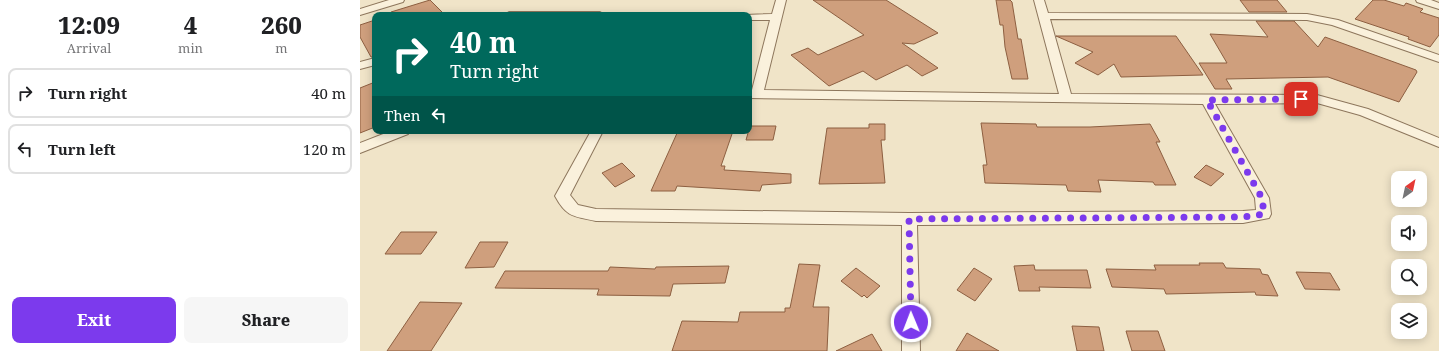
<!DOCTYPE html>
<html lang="en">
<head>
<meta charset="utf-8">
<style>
  body { margin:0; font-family:"Noto Serif",serif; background:#f6f6f6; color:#202124; height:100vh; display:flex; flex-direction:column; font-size:15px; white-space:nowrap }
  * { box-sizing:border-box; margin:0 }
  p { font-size:13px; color:#757577 }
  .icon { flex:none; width:22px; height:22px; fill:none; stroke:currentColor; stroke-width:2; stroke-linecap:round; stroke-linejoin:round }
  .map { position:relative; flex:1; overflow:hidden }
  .sheet { display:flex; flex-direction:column; background:#fff; width:360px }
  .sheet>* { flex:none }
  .hud { position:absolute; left:12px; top:12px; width:380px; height:122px; border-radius:8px; box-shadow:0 2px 10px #0003; background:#00695c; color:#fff; overflow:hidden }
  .needle { width:26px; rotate:33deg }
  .buttons { position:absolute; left:1031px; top:171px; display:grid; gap:8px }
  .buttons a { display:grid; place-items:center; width:36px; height:36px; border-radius:8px; background:#fff; box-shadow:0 2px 10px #0003; font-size:20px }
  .pin { position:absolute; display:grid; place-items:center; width:34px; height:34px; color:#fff; margin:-17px; border-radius:8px; box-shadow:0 2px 6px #0006 }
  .me { position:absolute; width:44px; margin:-22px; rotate:359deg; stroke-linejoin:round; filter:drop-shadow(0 0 3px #0008) }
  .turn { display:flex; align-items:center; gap:14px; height:84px; padding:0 12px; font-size:18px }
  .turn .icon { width:52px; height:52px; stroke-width:2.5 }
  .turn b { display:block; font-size:28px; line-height:34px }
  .then { display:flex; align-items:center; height:38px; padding:0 12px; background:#0003; gap:8px; font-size:15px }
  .eta { display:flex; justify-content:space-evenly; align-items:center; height:68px; text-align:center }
  .eta b { font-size:24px; font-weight:800; line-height:28px }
  .cta { display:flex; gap:8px; margin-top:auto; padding:8px 12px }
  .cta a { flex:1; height:46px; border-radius:8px; background:#7c3aed; color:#fff; font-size:16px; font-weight:800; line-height:46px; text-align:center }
  .cta a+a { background:#f6f6f6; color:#202124 }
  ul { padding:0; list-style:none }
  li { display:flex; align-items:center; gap:12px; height:50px; margin:0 8px 6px; padding:0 4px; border:2px solid #e0e0e0; border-radius:8px }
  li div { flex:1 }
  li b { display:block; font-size:15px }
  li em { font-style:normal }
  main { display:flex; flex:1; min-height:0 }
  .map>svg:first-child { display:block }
</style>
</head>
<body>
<main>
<section class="sheet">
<div class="eta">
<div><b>12:09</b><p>Arrival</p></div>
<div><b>4</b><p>min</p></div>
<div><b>260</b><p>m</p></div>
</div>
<ul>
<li><svg class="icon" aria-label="right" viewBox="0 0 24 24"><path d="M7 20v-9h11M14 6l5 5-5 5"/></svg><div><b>Turn right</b></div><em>40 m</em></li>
<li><svg class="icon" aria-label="left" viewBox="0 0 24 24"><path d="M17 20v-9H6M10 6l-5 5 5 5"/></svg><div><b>Turn left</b></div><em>120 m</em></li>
</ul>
<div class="cta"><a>Exit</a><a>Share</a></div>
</section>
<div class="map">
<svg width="1079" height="351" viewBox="0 0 1079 351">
  <rect width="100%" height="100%" fill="#f0e4c8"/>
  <g fill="#cf9f7d" stroke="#8d5f41">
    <polygon points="70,0 85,15 32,15 31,12"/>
    <polygon points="453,0 526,0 578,33 554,44 542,43 578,68 562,76 547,65 516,80 503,71 469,86 431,55 448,48 458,55 504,35"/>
    <polygon points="636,0 650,0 652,2 658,39 661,39 668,79 652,79 645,47 643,25 640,25"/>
    <polygon points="880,0 917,0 927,12 889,12"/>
    <polygon points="1013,0 1024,0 1044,6 1046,3 1063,9 1060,12 1079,18 1079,35 1070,47 1048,39 1049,37 995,19"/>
    <polygon points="15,20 15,57 11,57 0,37 0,25"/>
    <polygon points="896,21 934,21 958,47 965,37 1056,70 1057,72 1039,102 968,77 866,79 872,89 855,89 839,63 867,63 850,34 908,37"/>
    <polygon points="696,36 816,36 843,75 761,77 754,64 738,75 715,63 733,52"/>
    <polygon points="15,82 15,127 0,133 0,88"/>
    <polygon points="621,123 676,124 677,127 730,127 790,124 800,142 796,142 816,185 795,185 793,182 738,180 741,192 708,191 706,185 625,183 623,165 627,165"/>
    <polygon points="509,124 525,124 525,140 521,140 525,183 459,184 467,128 509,128"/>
    <polygon points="390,126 416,126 413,140 386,140"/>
    <polygon points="318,131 373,131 361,166 365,166 364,170 431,174 431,183 402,185 400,191 317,186 315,191 291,191"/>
    <polygon points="262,163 275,176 255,187 242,173"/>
    <polygon points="846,165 864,174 851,186 834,177"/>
    <polygon points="41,232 77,232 61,254 25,254"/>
    <polygon points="120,242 148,242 134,267 105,268"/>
    <polygon points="839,263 863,263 866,268 900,269 902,274 908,275 918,296 896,295 895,292 806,294 804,289 752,287 746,269 796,270 794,265 840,265"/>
    <polygon points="439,264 460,265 453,307 469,307 467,351 312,351 322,321 378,322 380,312 425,312 425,308 430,308"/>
    <polygon points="674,265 675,270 727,270 731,288 679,287 680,291 659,291 654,266"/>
    <polygon points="369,266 365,283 313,284 310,296 237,295 239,289 135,288 145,271 248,271 250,267 295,269 296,267"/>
    <polygon points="496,268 520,286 507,298 504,295 502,297 481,281"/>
    <polygon points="614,268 632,279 615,301 597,290"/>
    <polygon points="936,272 970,273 980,290 945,289"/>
    <polygon points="60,302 102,303 71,351 27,351"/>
    <polygon points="712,326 739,327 744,351 717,351"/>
    <polygon points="766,331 798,331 805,351 772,351"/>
    <polygon points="607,333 639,351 596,351"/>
    <polygon points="512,334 522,351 476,351"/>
  </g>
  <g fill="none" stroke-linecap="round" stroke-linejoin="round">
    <defs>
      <g id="street">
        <polygon points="29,0 44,0 43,2 0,15 0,9"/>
        <path d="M 416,0 L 426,0 L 404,90 L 699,94 L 674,0 L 684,0 L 688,13 L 947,14 L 978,20 L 1079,55 L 1079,62 L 972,25 L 947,20 L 690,19 L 711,94 L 957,95 L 1008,109 L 1079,138 L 1079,147 L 1000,115 L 957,103 L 855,104 L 909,198 L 911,214 L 909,218 L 883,223 L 557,225 L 560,351 L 542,351 L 542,225 L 236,221 C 214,216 207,218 195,196 L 231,131 L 243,131 L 210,195 L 218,205 L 236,209 L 549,213 L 883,211 L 896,210 L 895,198 L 843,104 L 389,98 L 389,90 L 392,90 L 410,20 L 389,20 L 389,15 L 385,15 L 412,14 Z"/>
        <polygon points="1056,0 1071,0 1079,3 1079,9 1057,2"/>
        <polygon points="149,12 240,12 245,15 144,15"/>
        <polygon points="15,58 15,65 0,69 0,62"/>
        <polygon points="31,131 49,131 48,134 0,153 0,143"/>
      </g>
    </defs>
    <use href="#street" stroke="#8d765c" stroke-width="2"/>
    <use href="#street" fill="#faf1dc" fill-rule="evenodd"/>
  </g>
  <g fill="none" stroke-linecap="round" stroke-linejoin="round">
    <polyline stroke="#7c3aed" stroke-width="7" stroke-dasharray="0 12.6" points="551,322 549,219 883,217 904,214 902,198 847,100 941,99"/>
  </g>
</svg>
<div class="buttons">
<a><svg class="needle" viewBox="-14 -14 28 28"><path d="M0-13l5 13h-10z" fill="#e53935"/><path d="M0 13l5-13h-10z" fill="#757577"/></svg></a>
<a><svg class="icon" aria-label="sound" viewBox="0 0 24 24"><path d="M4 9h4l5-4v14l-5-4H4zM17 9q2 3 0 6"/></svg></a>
<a><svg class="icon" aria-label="search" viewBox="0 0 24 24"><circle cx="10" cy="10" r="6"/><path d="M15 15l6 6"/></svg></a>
<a><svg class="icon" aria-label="layers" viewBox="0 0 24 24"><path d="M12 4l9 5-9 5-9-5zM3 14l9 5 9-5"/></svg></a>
</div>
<div class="pin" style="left:941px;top:99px;background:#d93025"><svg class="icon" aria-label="arrive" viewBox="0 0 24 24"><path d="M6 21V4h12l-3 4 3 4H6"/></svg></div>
<svg class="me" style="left:551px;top:322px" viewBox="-20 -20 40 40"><circle r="17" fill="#7c3aed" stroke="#fff" stroke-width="3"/><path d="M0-11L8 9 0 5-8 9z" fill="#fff"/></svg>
<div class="hud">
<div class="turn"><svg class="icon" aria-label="right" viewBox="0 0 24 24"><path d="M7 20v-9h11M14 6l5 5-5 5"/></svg><div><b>40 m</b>Turn right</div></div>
<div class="then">Then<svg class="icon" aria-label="left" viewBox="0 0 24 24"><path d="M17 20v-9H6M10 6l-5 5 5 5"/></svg></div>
</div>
</div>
</main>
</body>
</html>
